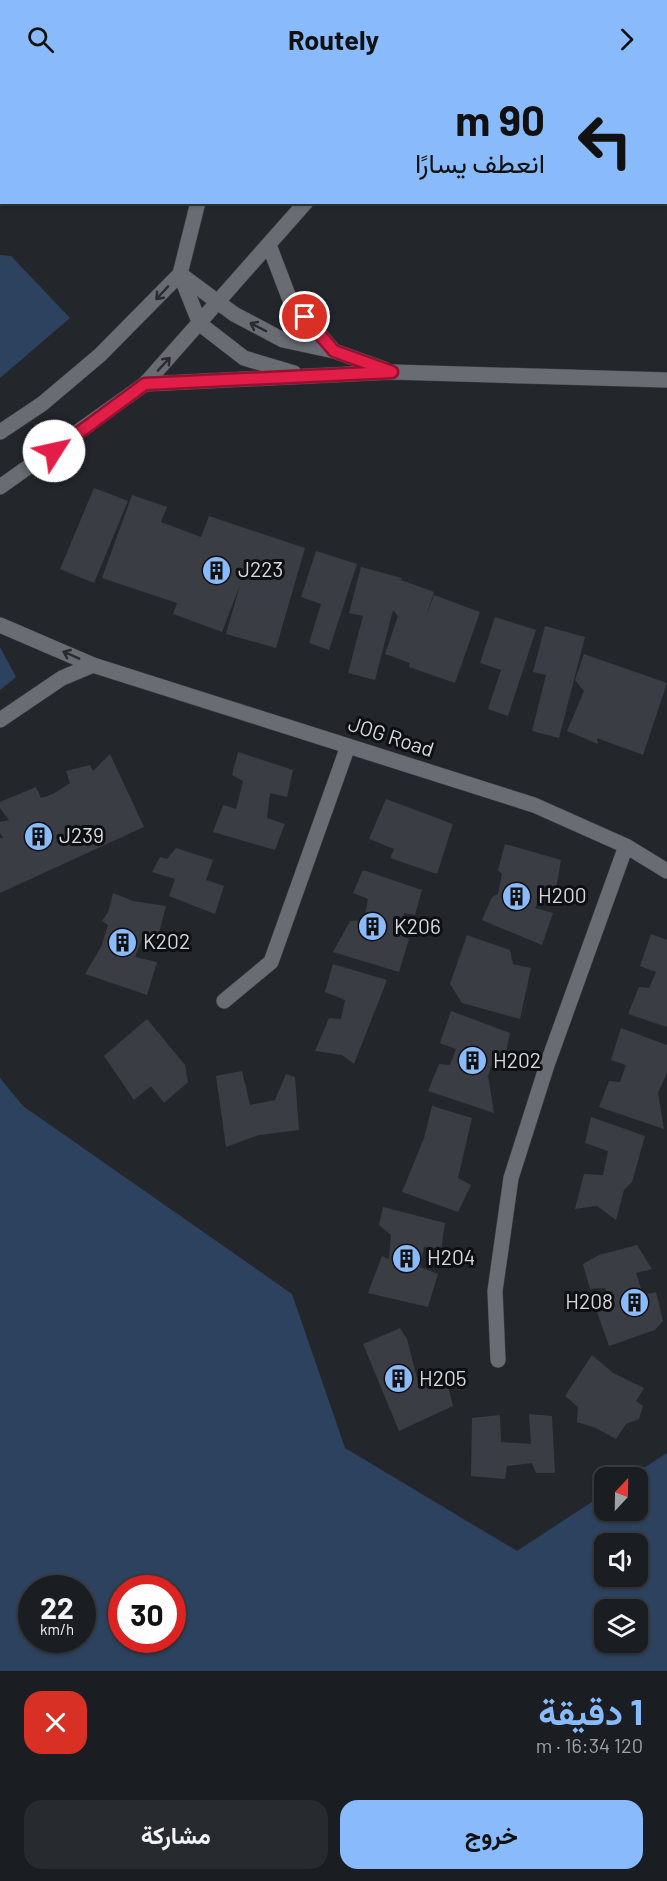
<!DOCTYPE html>
<html lang="ar">
<head>
<meta charset="utf-8">
<style>
  body { margin:0; font-family:Barlow,Vazirmatn,sans-serif; background:#272a2e; color:#f1f3f6; direction:rtl; height:100vh; display:flex; flex-direction:column; font-size:22px; white-space:nowrap }
  * { box-sizing:border-box; margin:0 }
  p { font-size:20px; color:#9fa2a5 }
  .icon { flex:none; width:33px; height:33px; fill:none; stroke:currentColor; stroke-width:2; stroke-linecap:round; stroke-linejoin:round }
  .map { position:relative; height:1593px; overflow:hidden; direction:ltr }
  .panel { display:flex; flex-direction:column; background:#1a1d21; flex:1 }
  .panel>* { flex:none }
  .guide { position:absolute; left:0px; top:0px; width:668px; height:126px; box-shadow:0 2px 4px #0004,0 0 0 2px #383b3f; direction:rtl; background:#89bafc; color:#111; overflow:hidden }
  .needle { width:39px; rotate:22deg }
  .fabs { position:absolute; left:594px; top:1389px; display:grid; gap:12px }
  .fabs a { display:grid; place-items:center; width:54px; height:54px; border-radius:12px; background:#1a1d21; box-shadow:0 2px 4px #0004,0 0 0 2px #383b3f; font-size:30px }
  .speed { position:absolute; left:18px; top:1497px; display:flex; gap:12px; font-size:30px; font-weight:700; text-align:center }
  .speed>* { display:grid; place-content:center; width:78px; height:78px; border-radius:50%; background:#1a1d21; box-shadow:0 2px 4px #0004,0 0 0 2px #383b3f; line-height:1 }
  .speed small { font-size:15px; font-weight:400 }
  .speed .limit { border:9px solid #d22; background:#fff; color:#111 }
  .pin { position:absolute; display:grid; place-items:center; width:51px; height:51px; color:#fff; margin:-26px; border:3px solid #fff; border-radius:50%; box-shadow:0 2px 6px #0007 }
  .me { position:absolute; width:66px; margin:-33px; rotate:55deg; stroke-linejoin:round; filter:drop-shadow(0 0 4px #0008) }
  .turn { display:flex; align-items:center; gap:21px; height:126px; padding:0 24px; font-size:27px }
  .turn .icon { width:78px; height:78px; stroke-width:2.5 }
  .turn b { display:block; font-size:42px; line-height:51px }
  .round { display:grid; place-items:center; flex:none; width:63px; height:63px; border-radius:18px; background:#272a2e }
  .summary { display:flex; align-items:center; justify-content:space-between; height:102px; padding:0 24px }
  h1 { font-size:36px; font-weight:700; line-height:45px; color:#89bafc }
  .action { display:flex; gap:12px; margin-top:auto; padding:12px 24px }
  .action a { flex:1; height:69px; border-radius:18px; background:#89bafc; color:#111; font-size:24px; font-weight:700; line-height:69px; text-align:center }
  .action a+a { background:#272a2e; color:#f1f3f6 }
  header { display:flex; justify-content:space-between; align-items:center; height:78px; padding:0 24px; background:#89bafc; color:#111; font-size:27px; font-weight:700 }
  .map>svg:first-child { display:block }
</style>
</head>
<body>
<header><svg class="icon" aria-label="forward" viewBox="0 0 24 24"><path d="M9 5l7 7-7 7"/></svg>Routely<svg class="icon" aria-label="search" viewBox="0 0 24 24"><circle cx="10" cy="10" r="6"/><path d="M15 15l6 6"/></svg></header>
<div class="map">
<svg width="667" height="1593" viewBox="0 0 667 1593">
  <rect width="100%" height="100%" fill="#23272c"/>
  <g fill="#2d425e" fill-rule="evenodd">
    <polygon points="0,177 11,178 70,240 0,300"/>
    <polygon points="0,569 16,599 0,612"/>
    <path d="M 0,1000 L 23,1028 L 292,1216 L 345,1370 L 517,1473 L 604,1416 L 604,1432 L 638,1432 L 638,1400 L 630,1399 L 667,1375 L 667,1593 L 0,1593 ZM 604,1466 L 638,1466 L 638,1498 L 604,1498 ZM 82,1510 L 82,1562 L 32,1562 L 32,1510 ZM 172,1510 L 172,1562 L 122,1562 L 122,1510 ZM 604,1532 L 638,1532 L 638,1564 L 604,1564 Z"/>
  </g>
  <g fill="#3a3e44">
    <polygon points="94,410 128,423 94,505 60,491"/>
    <polygon points="132,417 167,429 161,444 201,459 209,438 305,470 276,570 226,556 240,507 222,554 173,536 177,525 102,500"/>
    <polygon points="316,473 357,486 329,572 309,565 321,526 301,519"/>
    <polygon points="361,489 402,500 401,502 434,514 425,541 434,517 480,534 455,605 409,589 410,585 385,576 398,538 393,532 375,602 348,595 363,538 349,535"/>
    <polygon points="495,539 536,552 508,638 488,631 501,592 480,585"/>
    <polygon points="545,548 585,559 559,660 532,653 546,597 533,594"/>
    <polygon points="584,576 667,605 643,677 597,660 598,666 567,653 584,613 575,602"/>
    <polygon points="238,674 293,692 287,719 270,715 267,740 285,746 275,772 213,754 223,727 236,731 243,703 232,697"/>
    <polygon points="110,676 144,749 0,815 0,760 3,760 0,755 0,744 9,742 0,730 0,724 36,709 41,720 53,716 70,705 66,693 90,687 93,693"/>
    <polygon points="386,721 453,746 437,796 390,780 394,771 369,761"/>
    <polygon points="505,766 561,782 556,811 544,808 535,830 553,835 542,867 482,842 492,819 498,816 502,796 498,792"/>
    <polygon points="176,770 213,782 206,802 224,808 215,836 169,818 175,801 152,794 160,779 167,781"/>
    <polygon points="363,792 422,812 415,837 404,835 398,856 409,861 399,894 333,874 350,843 364,842 368,821 353,815"/>
    <polygon points="113,815 133,823 166,828 158,859 144,856 135,879 157,884 147,917 85,896 101,869 108,847 102,843 108,834"/>
    <polygon points="651,856 667,862 667,949 628,936 639,909 649,910 656,894 640,888"/>
    <polygon points="467,857 510,872 513,886 531,890 520,941 462,925 450,906"/>
    <polygon points="333,886 387,902 354,986 342,977 315,973 329,940 341,941 345,922 325,914"/>
    <polygon points="451,933 510,955 505,979 495,977 488,998 494,1035 428,1013 439,986 450,987 456,971 440,965"/>
    <polygon points="147,941 185,987 188,1004 164,1025 151,1008 134,1022 104,978"/>
    <polygon points="621,950 667,967 667,995 658,1015 664,1051 599,1029 609,1003 620,1004 626,987 611,982"/>
    <polygon points="242,993 250,1027 275,1022 286,996 295,999 299,1052 259,1057 226,1069 216,998"/>
    <polygon points="432,1028 472,1040 458,1100 471,1107 458,1134 402,1114 424,1060"/>
    <polygon points="591,1039 645,1058 632,1104 624,1112 616,1142 597,1128 575,1131 584,1096 603,1097 608,1073 585,1065"/>
    <polygon points="383,1129 445,1145 441,1172 424,1169 420,1189 438,1196 428,1229 368,1215 382,1178 389,1181 391,1157 379,1147"/>
    <polygon points="637,1167 652,1191 636,1195 643,1217 656,1214 663,1243 655,1252 609,1268 597,1234 613,1231 605,1210 590,1211 583,1186 599,1177"/>
    <polygon points="400,1250 407,1261 418,1304 436,1294 446,1300 453,1328 399,1353 363,1266"/>
    <polygon points="592,1277 613,1295 644,1310 636,1323 643,1328 639,1341 626,1346 616,1361 596,1350 577,1344 578,1329 565,1318"/>
    <polygon points="529,1336 552,1338 555,1395 536,1395 532,1385 507,1388 505,1401 471,1398 472,1340 500,1337 501,1364 531,1366"/>
  </g>
  <g fill="none" stroke-linecap="round" stroke-linejoin="round">
    <defs>
      <g id="minor">
        <polyline points="292,2 294,0"/>
        <polyline points="412,2 413,0"/>
        <polyline points="269,167 290,222 334,273"/>
        <polyline points="180,196 234,236 283,262 334,273 384,291"/>
        <polyline points="180,196 200,246 244,280 294,295"/>
        <polyline points="145,306 392,294 667,302"/>
        <polyline points="0,354 42,326 100,277 180,196 198,124"/>
        <polyline points="0,409 145,306 306,124"/>
        <polyline points="0,547 93,587 62,600 0,642"/>
        <polyline points="93,587 534,727 626,768 667,793"/>
        <polyline points="224,923 271,884 348,668"/>
        <polyline points="498,1282 495,1213 511,1100 547,987 626,768"/>
      </g>
    </defs>
    <use href="#minor" stroke="#414448" stroke-width="16"/>
    <use href="#minor" stroke="#696d73" stroke-width="15"/>
  </g>
  <defs><path id="oneway-shaft" d="M-6 0H5M1.5-3L5.5 0L1.5 3" fill="none" stroke-width="1.6" stroke-linecap="round" stroke-linejoin="round" transform="scale(1.5)"/></defs>
  <g stroke="#292b2f">
    <use href="#oneway-shaft" transform="translate(162 215) rotate(133)"/>
    <use href="#oneway-shaft" transform="translate(258 249) rotate(-153)"/>
    <use href="#oneway-shaft" transform="translate(164 286) rotate(-47)"/>
    <use href="#oneway-shaft" transform="translate(71 577) rotate(-156)"/>
  </g>
  <g fill="none" stroke-linecap="round" stroke-linejoin="round">
    <defs>
      <polyline id="route" points="54,373 145,306 392,294 334,273 305,239"/>
    </defs>
    <use href="#route" stroke="#92132f" stroke-width="15"/>
    <use href="#route" stroke="#e11d48" stroke-width="10"/>
  </g>
  <defs>
    <symbol id="building-disc" viewBox="-11 -11 22 22"><circle r="9.5" fill="#89bafc" stroke="#0e0f12"/><path d="M-4-6H4V6H1V3H-1V6H-4ZM-2.5-4.3h1.7v1.8h-1.7ZM.8-4.3h1.7v1.8H.8ZM-2.5-1h1.7V.8h-1.7ZM.8-1h1.7V.8H.8Z" fill="#111"/></symbol>
  </defs>
  <g fill-rule="evenodd">
    <use href="#building-disc" x="200" y="476" width="33" height="33"/>
    <use href="#building-disc" x="22" y="742" width="33" height="33"/>
    <use href="#building-disc" x="500" y="802" width="33" height="33"/>
    <use href="#building-disc" x="356" y="832" width="33" height="33"/>
    <use href="#building-disc" x="106" y="848" width="33" height="33"/>
    <use href="#building-disc" x="456" y="966" width="33" height="33"/>
    <use href="#building-disc" x="390" y="1164" width="33" height="33"/>
    <use href="#building-disc" x="618" y="1208" width="33" height="33"/>
    <use href="#building-disc" x="382" y="1284" width="33" height="33"/>
  </g>
  <g text-anchor="middle" stroke-width="6" stroke-linejoin="round" paint-order="stroke">
    <g font-size="21" fill="#d6d9dc" stroke="#0e0f12" text-anchor="start">
      <text x="238" y="499">J223</text>
      <text x="59" y="765">J239</text>
      <text x="538" y="825">H200</text>
      <text x="394" y="856">K206</text>
      <text x="143" y="871">K202</text>
      <text x="493" y="990">H202</text>
      <text x="427" y="1187">H204</text>
      <text x="613" y="1231" text-anchor="end">H208</text>
      <text x="419" y="1308">H205</text>
    </g>
    <g font-size="21" fill="#d6d9dc" stroke="#0e0f12">
      <text transform="translate(391 659) rotate(18)" y="7">JOG Road</text>
    </g>
  </g>
</svg>
<div class="fabs">
<a><svg class="needle" viewBox="-14 -14 28 28"><path d="M0-13l5 13h-10z" fill="#e53935"/><path d="M0 13l5-13h-10z" fill="#9fa2a5"/></svg></a>
<a><svg class="icon" aria-label="sound" viewBox="0 0 24 24"><path d="M4 9h4l5-4v14l-5-4H4zM17 9q2 3 0 6"/></svg></a>
<a><svg class="icon" aria-label="layers" viewBox="0 0 24 24"><path d="M12 4l9 5-9 5-9-5zM3 14l9 5 9-5"/></svg></a>
</div>
<div class="speed"><div>22<small>km/h</small></div><div class="limit">30</div></div>
<div class="pin" style="left:305px;top:239px;background:#d93025"><svg class="icon" aria-label="arrive" viewBox="0 0 24 24"><path d="M6 21V4h12l-3 4 3 4H6"/></svg></div>
<svg class="me" style="left:54px;top:373px" viewBox="-20 -20 40 40"><circle r="19" fill="#fff"/><path d="M0-13L10 11 0 6-10 11z" fill="#e11d48"/></svg>
<div class="guide">
<div class="turn"><svg class="icon" aria-label="left" viewBox="0 0 24 24"><path d="M17 20v-9H6M10 6l-5 5 5 5"/></svg><div><b>90 m</b>انعطف يسارًا</div></div>
</div>
</div>
<section class="panel">
<div class="summary"><div><h1>1 دقيقة</h1><p>120 m · 16:34</p></div><a class="round" style="background:#d93025;color:#fff"><svg class="icon" aria-label="close" viewBox="0 0 24 24"><path d="M6 6l12 12M18 6L6 18"/></svg></a></div>
<div class="action"><a>خروج</a><a>مشاركة</a></div>
</section>
</body>
</html>
